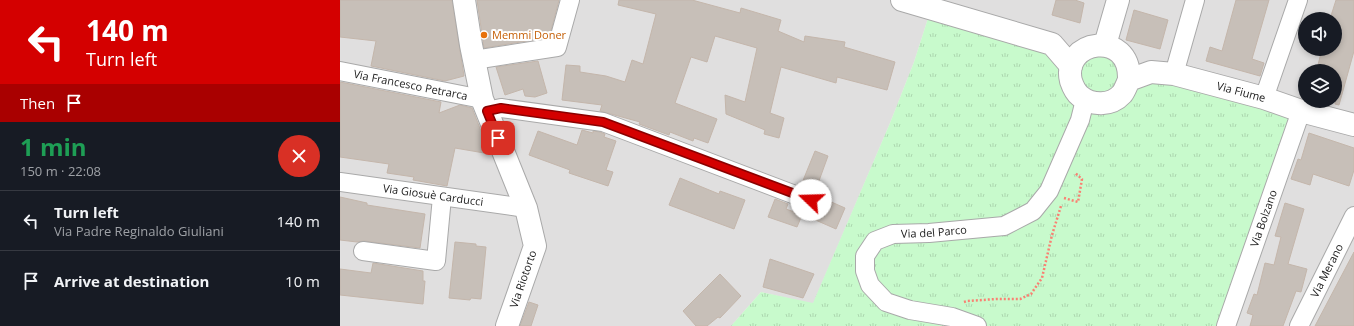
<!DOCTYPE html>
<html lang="en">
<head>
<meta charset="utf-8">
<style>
  body { margin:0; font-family:"Open Sans",sans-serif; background:#242831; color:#f1f3f6; height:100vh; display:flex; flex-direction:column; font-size:15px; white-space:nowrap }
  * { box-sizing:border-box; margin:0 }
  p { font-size:13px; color:#9ea1a6 }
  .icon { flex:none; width:22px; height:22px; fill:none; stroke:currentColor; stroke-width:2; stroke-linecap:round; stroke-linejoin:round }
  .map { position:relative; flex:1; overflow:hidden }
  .sheet { display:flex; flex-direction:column; background:#171b24; width:340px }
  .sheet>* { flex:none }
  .top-card { background:#d40000; color:#fff; overflow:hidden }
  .fabs { position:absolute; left:958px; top:12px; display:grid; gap:8px }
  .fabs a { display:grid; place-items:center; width:44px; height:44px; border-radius:50%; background:#171b24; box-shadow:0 2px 6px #0003; font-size:20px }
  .pin { position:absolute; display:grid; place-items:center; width:34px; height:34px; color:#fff; margin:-17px; border-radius:8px; box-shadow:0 2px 6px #0006 }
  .me { position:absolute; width:44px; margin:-22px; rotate:291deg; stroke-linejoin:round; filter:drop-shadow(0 0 3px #0008) }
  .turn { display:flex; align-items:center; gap:14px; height:84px; padding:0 20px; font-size:18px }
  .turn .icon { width:52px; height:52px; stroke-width:2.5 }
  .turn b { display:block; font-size:28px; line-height:34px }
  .then { display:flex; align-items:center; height:38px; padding:0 20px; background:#0003; gap:8px; font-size:15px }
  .round { display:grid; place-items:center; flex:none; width:42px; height:42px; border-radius:21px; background:#242831 }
  .head { display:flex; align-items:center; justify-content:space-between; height:68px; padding:0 20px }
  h1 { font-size:24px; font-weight:700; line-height:30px; color:#1e9e55 }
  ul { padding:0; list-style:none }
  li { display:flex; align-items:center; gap:12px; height:60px; padding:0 20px; border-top:1px solid #363941 }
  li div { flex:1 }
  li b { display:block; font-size:15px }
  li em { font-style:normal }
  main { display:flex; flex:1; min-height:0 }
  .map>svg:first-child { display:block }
</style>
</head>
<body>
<main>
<section class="sheet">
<div class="top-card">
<div class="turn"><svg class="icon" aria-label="left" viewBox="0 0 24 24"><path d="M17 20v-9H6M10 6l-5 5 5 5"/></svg><div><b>140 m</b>Turn left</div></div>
<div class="then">Then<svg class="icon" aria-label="arrive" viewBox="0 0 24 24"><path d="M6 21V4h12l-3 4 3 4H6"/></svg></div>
</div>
<div class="head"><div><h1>1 min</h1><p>150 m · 22:08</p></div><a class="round" style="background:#d93025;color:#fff"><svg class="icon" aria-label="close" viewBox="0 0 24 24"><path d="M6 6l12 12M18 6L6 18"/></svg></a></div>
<ul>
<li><svg class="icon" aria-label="left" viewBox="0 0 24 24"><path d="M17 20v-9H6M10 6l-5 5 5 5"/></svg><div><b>Turn left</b><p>Via Padre Reginaldo Giuliani</p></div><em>140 m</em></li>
<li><svg class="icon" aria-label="arrive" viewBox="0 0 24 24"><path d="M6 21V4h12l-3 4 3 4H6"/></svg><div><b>Arrive at destination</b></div><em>10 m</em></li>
</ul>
</section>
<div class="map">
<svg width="1014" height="326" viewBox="0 0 1014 326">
  <defs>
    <pattern id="park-tufts" width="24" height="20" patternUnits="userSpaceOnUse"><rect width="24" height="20" fill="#c8facc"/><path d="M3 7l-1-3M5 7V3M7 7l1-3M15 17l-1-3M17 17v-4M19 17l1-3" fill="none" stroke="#acd6af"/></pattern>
  </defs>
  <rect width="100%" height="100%" fill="#f2efe9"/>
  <path fill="#e0dfdf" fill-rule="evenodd" d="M 0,0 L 1014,0 L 1014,326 L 886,326 L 834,74 L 712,44 L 591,9 L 574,62 L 550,123 L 473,304 L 421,292 L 391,326 L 0,326 ZM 965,19 L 995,19 L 995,49 L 965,49 ZM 965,71 L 995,71 L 995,101 L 965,101 Z"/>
  <polygon fill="url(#park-tufts)" points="591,9 712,44 834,74 961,111 886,326 391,326 421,292 473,303 550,123 574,62"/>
  <g fill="#c7bfb8" stroke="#c4b6ab">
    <polygon points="0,0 112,0 124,76 105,81 31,66 36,41 0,37"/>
    <polygon points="137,0 219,0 209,38 199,39 192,37 193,40 144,48"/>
    <polygon points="279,0 352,0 400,13 401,8 441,20 438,31 464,42 465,36 505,42 504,47 555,62 547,90 497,77 496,83 441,67 430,113 444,118 439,138 424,134 425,130 386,114 385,95 405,102 417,48 375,36 367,62 351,57 335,103 377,119 368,143 354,138 353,141 330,132 329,135 299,124 300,122 260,111 262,105 222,100 226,65 240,66 240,72 266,76 285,82 292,60 303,64 316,14 278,5"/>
    <polygon points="716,0 735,0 744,3 740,23 712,15"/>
    <polygon points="896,0 929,0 912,59 924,63 920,76 866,61 870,47 882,51"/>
    <polygon points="996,0 1014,0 1014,51 999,105 995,104 995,71 984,71 977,69 982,49 995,49 995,19 990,19"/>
    <polygon points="794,10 828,20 820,49 786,40"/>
    <polygon points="198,61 207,93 195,97 185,96 183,89 165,95 156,67"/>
    <polygon points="0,82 101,102 99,113 120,105 132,108 150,154 115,148 107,186 73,180 74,177 47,173 49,164 0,157"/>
    <polygon points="242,130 253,133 253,131 260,132 265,134 264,137 276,141 266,170 273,172 268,186 229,173 230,170 189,155 198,131 237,145"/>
    <polygon points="969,133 1014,148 1014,170 1009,186 973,174 970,185 951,179 958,159 961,160"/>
    <polygon points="475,151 488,156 476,189 462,183"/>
    <polygon points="340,178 379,194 380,191 405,200 394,229 329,205"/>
    <polygon points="0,197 27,203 27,205 85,214 80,248 24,241 17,242 0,240"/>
    <polygon points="480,197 505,208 496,229 471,218 474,211 478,209 481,205"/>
    <polygon points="435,199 448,204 446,209 462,215 457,227 428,217"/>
    <polygon points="945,203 964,209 948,264 967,269 961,292 956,291 943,326 910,326 913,315 907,313 914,294 917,295 925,263 934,265 941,237 935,236"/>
    <polygon points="115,242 136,244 136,246 146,247 141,299 131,298 130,300 109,298"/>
    <polygon points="1014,252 1014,326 975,326"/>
    <polygon points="430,259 474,274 463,298 423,287"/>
    <polygon points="33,263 83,271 83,281 85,281 83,304 0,295 0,269 31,273"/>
    <polygon points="380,274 401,296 380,318 378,317 367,326 356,326 343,311"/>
    <polygon points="189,302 198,305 191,326 180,326"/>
  </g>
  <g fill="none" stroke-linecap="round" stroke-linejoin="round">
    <defs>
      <g id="minor">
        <polyline points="134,60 217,47 230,0"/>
        <path id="s1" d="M 0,71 L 142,99"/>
        <polyline points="834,74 855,0"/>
        <polyline points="924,98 958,0"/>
        <polyline points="147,111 161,108 263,122 471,201"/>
        <path id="s2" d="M 0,182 L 186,208"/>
        <polyline points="23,251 96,261 102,197"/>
        <path id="s3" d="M 637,326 L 612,317 L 570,310 L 546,302 L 530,285 L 525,271 L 525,256 L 535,241 L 553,234 L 589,233 L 664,226 L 693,211 L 709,191 L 740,120 L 745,100"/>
        <path id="s4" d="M 886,326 L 961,111"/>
        <path id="s5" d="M 959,326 L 1014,216"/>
      </g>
      <g id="tertiary">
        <polyline points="124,0 131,45 142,99 186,208 195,246 167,326"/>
        <polyline points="562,0 712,44 731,66"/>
        <polyline points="765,45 778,0"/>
        <path id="s6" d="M 789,80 C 791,28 721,40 731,81 C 733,87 735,92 740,96 C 752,106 771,106 782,94 C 785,90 787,84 789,80 L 811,72 L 834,74 L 924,98 L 961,111 L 1014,125"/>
      </g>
    </defs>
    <use href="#minor" stroke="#a9a9a9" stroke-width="20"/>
    <use href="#tertiary" stroke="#a9a9a9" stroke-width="24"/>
    <g stroke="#fa8072" stroke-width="2.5" stroke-dasharray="2 2" stroke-linecap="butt">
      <polyline points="724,198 738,202 742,179 735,173"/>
      <polyline points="624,302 627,301 657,299 680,299 691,294 702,278 712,235 721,206"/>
    </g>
    <use href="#minor" stroke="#fff" stroke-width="18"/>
    <use href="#tertiary" stroke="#fff" stroke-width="22"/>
  </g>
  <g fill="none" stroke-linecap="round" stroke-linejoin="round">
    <defs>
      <polyline id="route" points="158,138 147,111 161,108 263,122 471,200"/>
    </defs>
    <use href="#route" stroke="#8a0000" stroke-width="10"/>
    <use href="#route" stroke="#d40000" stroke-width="7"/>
  </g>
  <circle fill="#e8710a" stroke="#fff" stroke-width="1.5" cx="144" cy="35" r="4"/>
  <g text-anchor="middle" stroke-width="4" stroke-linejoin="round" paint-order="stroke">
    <g font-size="11" fill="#c56008" stroke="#fff" text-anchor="start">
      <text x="152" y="39">Memmi Doner</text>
    </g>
    <g font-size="11" fill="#222" stroke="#fff">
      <text dy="4" stroke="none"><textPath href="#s1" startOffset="72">Via Francesco Petrarca</textPath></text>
      <text dy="4" stroke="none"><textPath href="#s6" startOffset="300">Via Fiume</textPath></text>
      <text dy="4" stroke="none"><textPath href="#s2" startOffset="94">Via Giosuè Carducci</textPath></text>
      <text dy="4" stroke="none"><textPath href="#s4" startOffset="114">Via Bolzano</textPath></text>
      <text dy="4" stroke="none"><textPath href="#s3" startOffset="226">Via del Parco</textPath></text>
      <text dy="4" stroke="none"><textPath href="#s5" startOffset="62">Via Merano</textPath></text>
      <text transform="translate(183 279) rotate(-71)" y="4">Via Riotorto</text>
    </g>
  </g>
</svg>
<div class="fabs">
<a><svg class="icon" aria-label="sound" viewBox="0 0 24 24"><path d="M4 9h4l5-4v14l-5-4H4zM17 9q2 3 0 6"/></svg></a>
<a><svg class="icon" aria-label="layers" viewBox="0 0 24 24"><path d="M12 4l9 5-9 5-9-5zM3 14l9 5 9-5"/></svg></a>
</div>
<div class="pin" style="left:158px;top:138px;background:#d93025"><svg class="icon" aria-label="arrive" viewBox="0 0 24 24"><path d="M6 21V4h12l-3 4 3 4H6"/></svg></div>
<svg class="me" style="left:471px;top:200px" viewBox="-20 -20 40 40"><circle r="19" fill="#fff"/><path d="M0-13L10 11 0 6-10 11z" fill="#d40000"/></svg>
</div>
</main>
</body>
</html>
